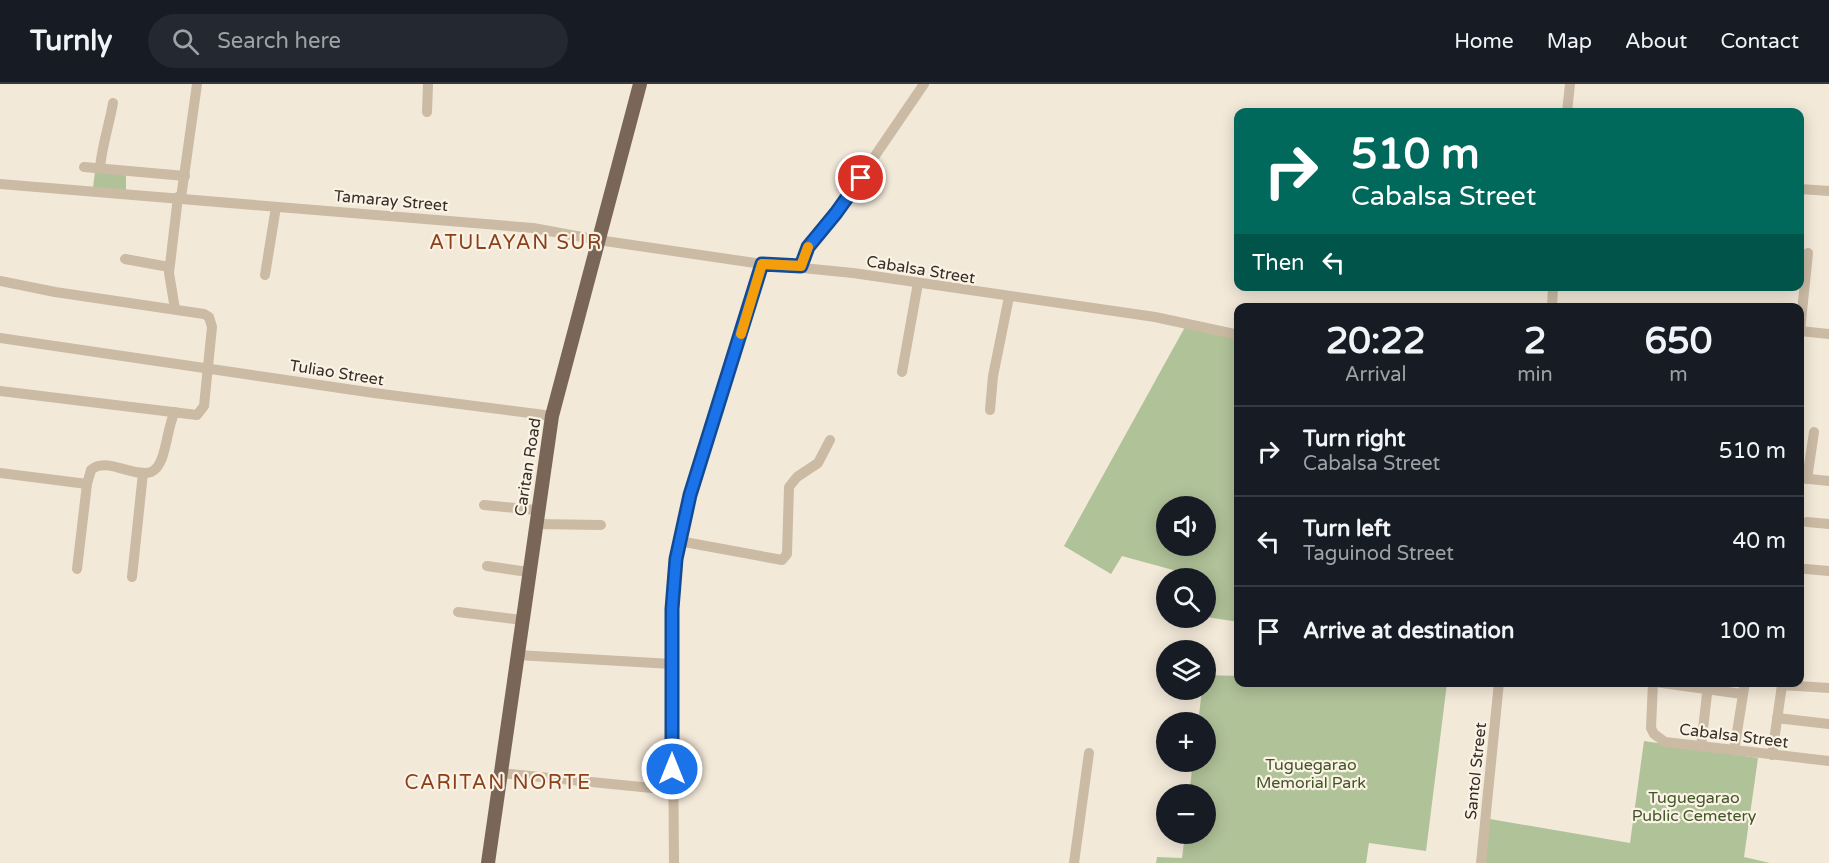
<!DOCTYPE html>
<html lang="en">
<head>
<meta charset="utf-8">
<style>
  body { margin:0; font-family:"Varela Round",sans-serif; background:#242831; color:#f1f3f6; height:100vh; display:flex; flex-direction:column; font-size:22px; white-space:nowrap }
  * { box-sizing:border-box; margin:0 }
  p { font-size:20px; color:#9ea1a6 }
  .icon { flex:none; width:33px; height:33px; fill:none; stroke:currentColor; stroke-width:2; stroke-linecap:round; stroke-linejoin:round }
  .map { position:relative; flex:1; overflow:hidden }
  .details { position:absolute; left:1234px; top:219px; width:570px; height:384px; display:flex; flex-direction:column; background:#171b24; border-radius:12px; box-shadow:0 3px 15px #0003 }
  .details>* { flex:none }
  .guide { position:absolute; left:1234px; top:24px; width:570px; height:183px; border-radius:12px; box-shadow:0 3px 15px #0003; background:#00695c; color:#fff; overflow:hidden }
  .fabs { position:absolute; left:1156px; top:412px; display:grid; gap:12px }
  .fabs a { display:grid; place-items:center; width:60px; height:60px; border-radius:50%; background:#171b24; box-shadow:0 3px 15px #0003; font-size:30px }
  .pin { position:absolute; display:grid; place-items:center; width:51px; height:51px; color:#fff; margin:-26px; border:3px solid #fff; border-radius:50%; box-shadow:0 2px 6px #0007 }
  .me { position:absolute; width:66px; margin:-33px; rotate:0deg; stroke-linejoin:round; filter:drop-shadow(0 0 4px #0008) }
  .turn { display:flex; align-items:center; gap:21px; height:126px; padding:0 18px; font-size:27px }
  .turn .icon { width:78px; height:78px; stroke-width:2.5 }
  .turn b { display:block; font-size:42px; line-height:51px }
  .then { display:flex; align-items:center; height:57px; padding:0 18px; background:#0003; gap:12px; font-size:22px }
  .eta { display:flex; justify-content:space-evenly; align-items:center; height:102px; text-align:center }
  .eta b { font-size:36px; font-weight:700; line-height:42px }
  ul { padding:0; list-style:none }
  li { display:flex; align-items:center; gap:18px; height:90px; padding:0 18px; border-top:2px solid #363941 }
  li div { flex:1 }
  li b { display:block; font-size:22px }
  li em { font-style:normal }
  header { display:flex; align-items:center; gap:36px; box-sizing:border-box; height:84px; padding:0 30px; background:#171b24; border-bottom:2px solid #363941 }
  header strong { font-size:28px }
  nav { display:flex; gap:33px; margin-inline-start:auto; font-size:21px }
  .search { width:420px; height:54px; background:#242831; display:flex; align-items:center; gap:15px; box-sizing:border-box; padding:0 21px; border-radius:33px; color:#9ea1a6; font-size:22px }
  .map>svg:first-child { display:block }
</style>
</head>
<body>
<header>
<strong>Turnly</strong>
<div class="search"><svg class="icon" aria-label="search" viewBox="0 0 24 24"><circle cx="10" cy="10" r="6"/><path d="M15 15l6 6"/></svg>Search here</div>
<nav><a>Home</a><a>Map</a><a>About</a><a>Contact</a></nav>
</header>
<div class="map">
<svg width="1829" height="779" viewBox="0 0 1829 779">
  <rect width="100%" height="100%" fill="#f3e9d9"/>
  <g fill="#b0c298" fill-rule="evenodd">
    <polygon points="95,87 126,91 126,107 93,104"/>
    <path d="M 1185,243 L 1239,255 L 1239,538 L 1206,533 L 1206,495 L 1122,472 L 1111,490 L 1064,462 ZM 1167,423 L 1206,423 L 1206,462 L 1167,462 Z"/>
    <polygon points="1206,591 1239,592 1239,598 1447,599 1426,767 1369,759 1366,779 1156,779 1157,773 1182,774 1185,750 1206,750 1206,711 1189,711 1193,678 1206,678 1206,639 1198,639 1202,606 1206,606"/>
    <polygon points="1644,657 1758,674 1744,773 1770,779 1485,779 1490,735 1630,759"/>
  </g>
  <g fill="none" stroke-linecap="round" stroke-linejoin="round">
    <g stroke="#cbbaa4" stroke-width="10">
      <polyline points="427,28 428,0"/>
      <polyline points="1567,28 1570,0"/>
      <polyline points="84,83 185,92"/>
      <path d="M 100,84 C 102,61 109,42 113,19"/>
      <polyline points="0,100 533,144 598,156 762,180 853,189 1155,233 1239,251"/>
      <polyline points="1800,105 1829,107"/>
      <polyline points="181,114 197,0"/>
      <polyline points="125,175 169,183"/>
      <polyline points="801,182 808,163 836,129 924,0"/>
      <polyline points="265,191 276,123"/>
      <polyline points="0,197 55,208 204,230 209,233 212,243 204,322 197,331 0,307"/>
      <polyline points="1552,224 1553,202"/>
      <polyline points="175,225 169,189 178,113"/>
      <polyline points="1800,247 1808,169"/>
      <polyline points="1800,247 1829,250"/>
      <polyline points="0,254 374,309 552,332"/>
      <polyline points="902,288 918,199"/>
      <polyline points="990,326 993,292 1009,213"/>
      <polyline points="0,389 87,400"/>
      <polyline points="1800,394 1829,397"/>
      <polyline points="1807,395 1814,348"/>
      <polyline points="484,421 537,426"/>
      <polyline points="1807,438 1829,440"/>
      <polyline points="535,440 601,441"/>
      <polyline points="679,457 782,476 787,470 789,403 797,393 818,379 830,356"/>
      <polyline points="487,482 528,488"/>
      <path d="M 77,485 L 87,400 L 91,386 C 106,372 133,394 151,388 C 167,382 166,343 175,328"/>
      <polyline points="1806,485 1829,487"/>
      <polyline points="132,493 143,389"/>
      <polyline points="458,528 522,536"/>
      <polyline points="517,571 672,580"/>
      <polyline points="1653,598 1651,644 1654,650 1665,658 1829,677"/>
      <polyline points="1655,598 1742,610"/>
      <polyline points="1777,634 1829,640"/>
      <polyline points="1701,663 1708,601"/>
      <polyline points="1734,667 1745,598"/>
      <polyline points="1772,671 1782,601 1829,604"/>
      <polyline points="500,689 672,706"/>
      <polyline points="674,779 672,525 676,475 690,411 762,180"/>
      <polyline points="1074,779 1089,669"/>
      <polyline points="1481,779 1499,598"/>
    </g>
    <polyline stroke="#796656" stroke-width="14" points="488,779 552,332 640,0"/>
  </g>
  <g fill="none" stroke-linecap="round" stroke-linejoin="round">
    <defs>
      <polyline id="route" points="672,685 672,525 676,475 690,411 762,180 801,182 808,163 836,129 861,94"/>
    </defs>
    <use href="#route" stroke="#114b97" stroke-width="15"/>
    <use href="#route" stroke="#1a73e8" stroke-width="10"/>
    <polyline stroke="#f59e0b" stroke-width="10" points="741,250 762,180 801,182 808,163"/>
  </g>
  <g text-anchor="middle" stroke-width="4.5" stroke-linejoin="round" paint-order="stroke">
    <g font-size="16" fill="#362d26" stroke="#faf3e5">
      <text transform="translate(391 116) rotate(5)" y="6">Tamaray Street</text>
      <text transform="translate(921 185) rotate(9)" y="6">Cabalsa Street</text>
      <text transform="translate(337 288) rotate(9)" y="6">Tuliao Street</text>
      <text transform="translate(527 383) rotate(-81)" y="6">Caritan Road</text>
      <text transform="translate(1734 651) rotate(7)" y="6">Cabalsa Street</text>
      <text transform="translate(1475 687) rotate(-84)" y="6">Santol Street</text>
    </g>
    <g font-size="16" fill="#415628" stroke="#faf3e5">
      <text x="1311" y="686">Tuguegarao<tspan x="1311" dy="18">Memorial Park</tspan></text>
      <text x="1694" y="719">Tuguegarao<tspan x="1694" dy="18">Public Cemetery</tspan></text>
    </g>
    <g font-size="20" letter-spacing="1.5" fill="#8a411a" stroke="#faf3e5">
      <text x="516" y="165">ATULAYAN SUR</text>
      <text x="498" y="705">CARITAN NORTE</text>
    </g>
  </g>
</svg>
<div class="fabs">
<a><svg class="icon" aria-label="sound" viewBox="0 0 24 24"><path d="M4 9h4l5-4v14l-5-4H4zM17 9q2 3 0 6"/></svg></a>
<a><svg class="icon" aria-label="search" viewBox="0 0 24 24"><circle cx="10" cy="10" r="6"/><path d="M15 15l6 6"/></svg></a>
<a><svg class="icon" aria-label="layers" viewBox="0 0 24 24"><path d="M12 4l9 5-9 5-9-5zM3 14l9 5 9-5"/></svg></a>
<a>+</a>
<a>−</a>
</div>
<div class="pin" style="left:861px;top:94px;background:#d93025"><svg class="icon" aria-label="arrive" viewBox="0 0 24 24"><path d="M6 21V4h12l-3 4 3 4H6"/></svg></div>
<svg class="me" style="left:672px;top:685px" viewBox="-20 -20 40 40"><circle r="17" fill="#1a73e8" stroke="#fff" stroke-width="3"/><path d="M0-11L8 9 0 5-8 9z" fill="#fff"/></svg>
<div class="guide">
<div class="turn"><svg class="icon" aria-label="right" viewBox="0 0 24 24"><path d="M7 20v-9h11M14 6l5 5-5 5"/></svg><div><b>510 m</b>Cabalsa Street</div></div>
<div class="then">Then<svg class="icon" aria-label="left" viewBox="0 0 24 24"><path d="M17 20v-9H6M10 6l-5 5 5 5"/></svg></div>
</div>
<section class="details">
<div class="eta">
<div><b>20:22</b><p>Arrival</p></div>
<div><b>2</b><p>min</p></div>
<div><b>650</b><p>m</p></div>
</div>
<ul>
<li><svg class="icon" aria-label="right" viewBox="0 0 24 24"><path d="M7 20v-9h11M14 6l5 5-5 5"/></svg><div><b>Turn right</b><p>Cabalsa Street</p></div><em>510 m</em></li>
<li><svg class="icon" aria-label="left" viewBox="0 0 24 24"><path d="M17 20v-9H6M10 6l-5 5 5 5"/></svg><div><b>Turn left</b><p>Taguinod Street</p></div><em>40 m</em></li>
<li><svg class="icon" aria-label="arrive" viewBox="0 0 24 24"><path d="M6 21V4h12l-3 4 3 4H6"/></svg><div><b>Arrive at destination</b></div><em>100 m</em></li>
</ul>
</section>
</div>
</body>
</html>
